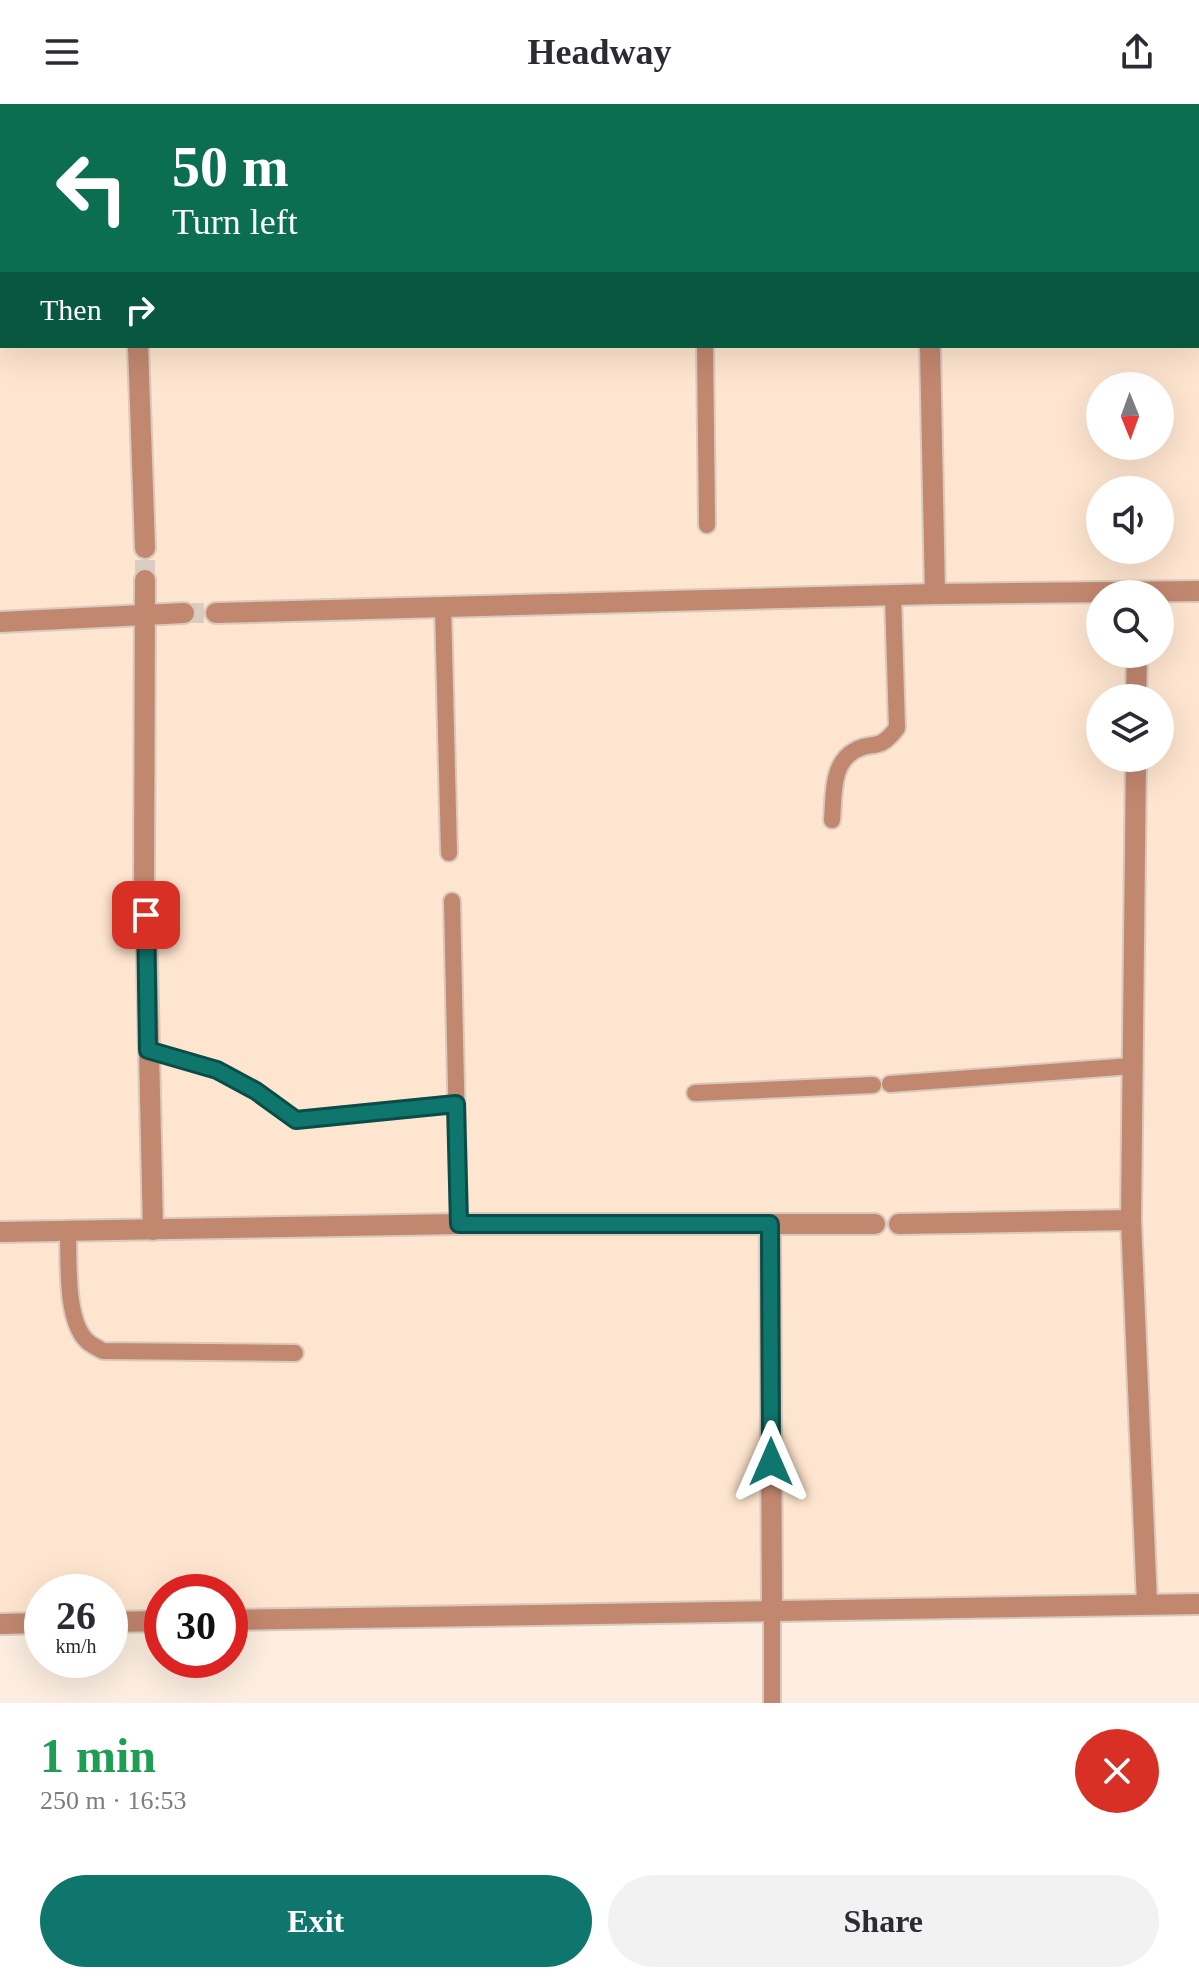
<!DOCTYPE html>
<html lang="en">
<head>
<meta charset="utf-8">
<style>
  body { margin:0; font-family:"Times New Roman",serif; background:#f2f2f3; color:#2b2b33; height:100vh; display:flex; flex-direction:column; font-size:30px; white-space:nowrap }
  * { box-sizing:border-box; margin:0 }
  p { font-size:26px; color:#7c7c81 }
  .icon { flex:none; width:44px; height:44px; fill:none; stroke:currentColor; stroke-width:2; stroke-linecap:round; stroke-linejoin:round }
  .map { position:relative; height:1599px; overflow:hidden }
  .panel { display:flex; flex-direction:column; background:#fff; flex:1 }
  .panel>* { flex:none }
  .hud { position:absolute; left:0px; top:0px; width:1200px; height:244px; box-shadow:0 8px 32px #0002; background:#0b6e4f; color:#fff; overflow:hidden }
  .needle { width:52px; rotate:179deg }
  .tools { position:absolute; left:1086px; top:268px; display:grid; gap:16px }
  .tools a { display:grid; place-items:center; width:88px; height:88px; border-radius:50%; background:#fff; box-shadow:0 8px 32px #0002; font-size:40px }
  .speed { position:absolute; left:24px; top:1470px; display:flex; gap:16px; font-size:40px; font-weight:700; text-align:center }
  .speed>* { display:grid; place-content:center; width:104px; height:104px; border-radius:50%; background:#fff; box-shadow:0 8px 32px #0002; line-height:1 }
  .speed small { font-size:20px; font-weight:400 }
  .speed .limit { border:12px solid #d22; background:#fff; color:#111 }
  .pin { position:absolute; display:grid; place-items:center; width:68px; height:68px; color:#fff; margin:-34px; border-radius:16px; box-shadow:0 4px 12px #0006 }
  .me { position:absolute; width:88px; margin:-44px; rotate:0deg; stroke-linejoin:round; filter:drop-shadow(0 0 6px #0008) }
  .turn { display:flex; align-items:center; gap:28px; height:168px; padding:0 40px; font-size:36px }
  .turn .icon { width:104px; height:104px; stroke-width:2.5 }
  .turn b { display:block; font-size:56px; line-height:68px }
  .then { display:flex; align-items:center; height:76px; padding:0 40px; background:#0003; gap:16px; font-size:30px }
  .round { display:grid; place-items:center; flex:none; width:84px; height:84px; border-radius:42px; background:#f2f2f3 }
  .summary { display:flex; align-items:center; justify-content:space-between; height:136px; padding:0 40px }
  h1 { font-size:48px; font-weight:800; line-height:60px; color:#1e9e55 }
  .cta { display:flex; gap:16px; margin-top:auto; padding:16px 40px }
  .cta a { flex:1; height:92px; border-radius:48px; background:#0f766e; color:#fff; font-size:32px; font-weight:800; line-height:92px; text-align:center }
  .cta a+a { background:#f2f2f3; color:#2b2b33 }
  header { display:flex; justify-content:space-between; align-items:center; height:104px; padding:0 40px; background:#fff; font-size:36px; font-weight:800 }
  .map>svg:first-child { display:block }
</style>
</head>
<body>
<header><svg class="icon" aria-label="menu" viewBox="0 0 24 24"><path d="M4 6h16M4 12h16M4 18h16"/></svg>Headway<svg class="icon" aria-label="share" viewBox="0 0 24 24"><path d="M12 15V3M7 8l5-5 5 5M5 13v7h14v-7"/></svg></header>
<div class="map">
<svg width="1199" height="1599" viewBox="0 0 1199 1599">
  <rect width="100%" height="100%" fill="#fdeee1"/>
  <path fill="#fee5cf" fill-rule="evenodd" d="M 0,0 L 1199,0 L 1199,1507 L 230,1527 L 230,1488 L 162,1488 L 162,1529 L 110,1530 L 110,1488 L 42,1488 L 42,1531 L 0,1532 ZM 2,2 L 1198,2 L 1198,242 L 2,242 ZM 1100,282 L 1160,282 L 1160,342 L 1100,342 ZM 1100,386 L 1160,386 L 1160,446 L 1100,446 ZM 1100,490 L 1160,490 L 1160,550 L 1100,550 ZM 1100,594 L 1160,594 L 1160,654 L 1100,654 Z"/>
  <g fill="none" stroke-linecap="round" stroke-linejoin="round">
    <g stroke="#daccc0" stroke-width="20" stroke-dasharray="20 10" stroke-linecap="butt">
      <polyline points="145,476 145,444"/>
      <polyline points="184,509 216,509"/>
    </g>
    <defs>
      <g id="lane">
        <polyline points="704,2 704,0"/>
        <polyline points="705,242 707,421"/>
        <polyline points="443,503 449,749"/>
        <path d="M 832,716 C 834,693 831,660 854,647 C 874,635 877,650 897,624 L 893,491"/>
        <polyline points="452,797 459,1120"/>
        <polyline points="148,946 217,966 256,987 296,1016 456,1000"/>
        <polyline points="890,980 1132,962"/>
        <polyline points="695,989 873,981"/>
        <path d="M 68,1127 C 69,1156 65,1216 87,1237 C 91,1241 98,1244 103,1247 L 295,1249"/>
        <polyline points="772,1599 772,1506"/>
      </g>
      <g id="street">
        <polyline points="130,0 130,2"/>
        <polyline points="925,0 925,2"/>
        <polyline points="1198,88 1199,88"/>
        <polyline points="0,103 2,103"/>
        <polyline points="138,242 145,444"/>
        <polyline points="930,242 935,490"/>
        <polyline points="216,509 935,490 1199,487"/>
        <polyline points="0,518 184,509"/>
        <polyline points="1136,594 1137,550"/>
        <polyline points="1136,654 1131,1116 1147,1500"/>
        <polyline points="144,792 145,476"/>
        <polyline points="146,811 153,1126"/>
        <polyline points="770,1120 772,1506"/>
        <polyline points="899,1120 1131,1116"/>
        <polyline points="0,1128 459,1120 875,1120"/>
        <polyline points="230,1516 1199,1500"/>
        <polyline points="110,1518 162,1517"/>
        <polyline points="0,1520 42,1519"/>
      </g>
    </defs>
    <use href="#lane" stroke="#d8cabe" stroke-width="20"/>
    <use href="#street" stroke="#d8cabe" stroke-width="24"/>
    <use href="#lane" stroke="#c2876f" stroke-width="16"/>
    <use href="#street" stroke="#c2876f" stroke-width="20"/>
  </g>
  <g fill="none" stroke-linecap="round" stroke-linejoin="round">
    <defs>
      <polyline id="route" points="146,811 148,946 217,966 256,987 296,1016 456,1000 459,1120 770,1120 771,1358"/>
    </defs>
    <use href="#route" stroke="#0a4d48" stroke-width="20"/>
    <use href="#route" stroke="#0f766e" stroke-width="14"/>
  </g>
</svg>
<div class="tools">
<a><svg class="needle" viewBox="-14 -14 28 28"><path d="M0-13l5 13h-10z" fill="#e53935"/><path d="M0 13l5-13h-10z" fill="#7c7c81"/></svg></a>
<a><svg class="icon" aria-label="sound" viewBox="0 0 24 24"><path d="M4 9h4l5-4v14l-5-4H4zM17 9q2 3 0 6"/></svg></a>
<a><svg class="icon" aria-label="search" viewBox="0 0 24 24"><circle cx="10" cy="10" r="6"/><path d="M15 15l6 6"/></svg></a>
<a><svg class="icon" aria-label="layers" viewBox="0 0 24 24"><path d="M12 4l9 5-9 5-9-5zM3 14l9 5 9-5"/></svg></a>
</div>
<div class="speed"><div>26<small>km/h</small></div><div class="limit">30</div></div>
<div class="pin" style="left:146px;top:811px;background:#d93025"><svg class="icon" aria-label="arrive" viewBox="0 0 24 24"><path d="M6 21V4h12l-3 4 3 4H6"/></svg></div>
<svg class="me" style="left:771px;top:1358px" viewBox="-20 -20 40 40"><path d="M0-17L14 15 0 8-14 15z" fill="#0f766e" stroke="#fff" stroke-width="4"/></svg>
<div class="hud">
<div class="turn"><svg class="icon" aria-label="left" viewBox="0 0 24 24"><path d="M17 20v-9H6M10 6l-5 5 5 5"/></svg><div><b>50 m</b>Turn left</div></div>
<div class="then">Then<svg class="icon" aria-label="right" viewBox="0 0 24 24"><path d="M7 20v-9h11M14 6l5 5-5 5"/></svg></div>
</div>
</div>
<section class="panel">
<div class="summary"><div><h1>1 min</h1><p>250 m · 16:53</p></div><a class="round" style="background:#d93025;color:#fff"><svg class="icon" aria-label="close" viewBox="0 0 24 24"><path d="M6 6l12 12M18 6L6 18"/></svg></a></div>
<div class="cta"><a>Exit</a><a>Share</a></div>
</section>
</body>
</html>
